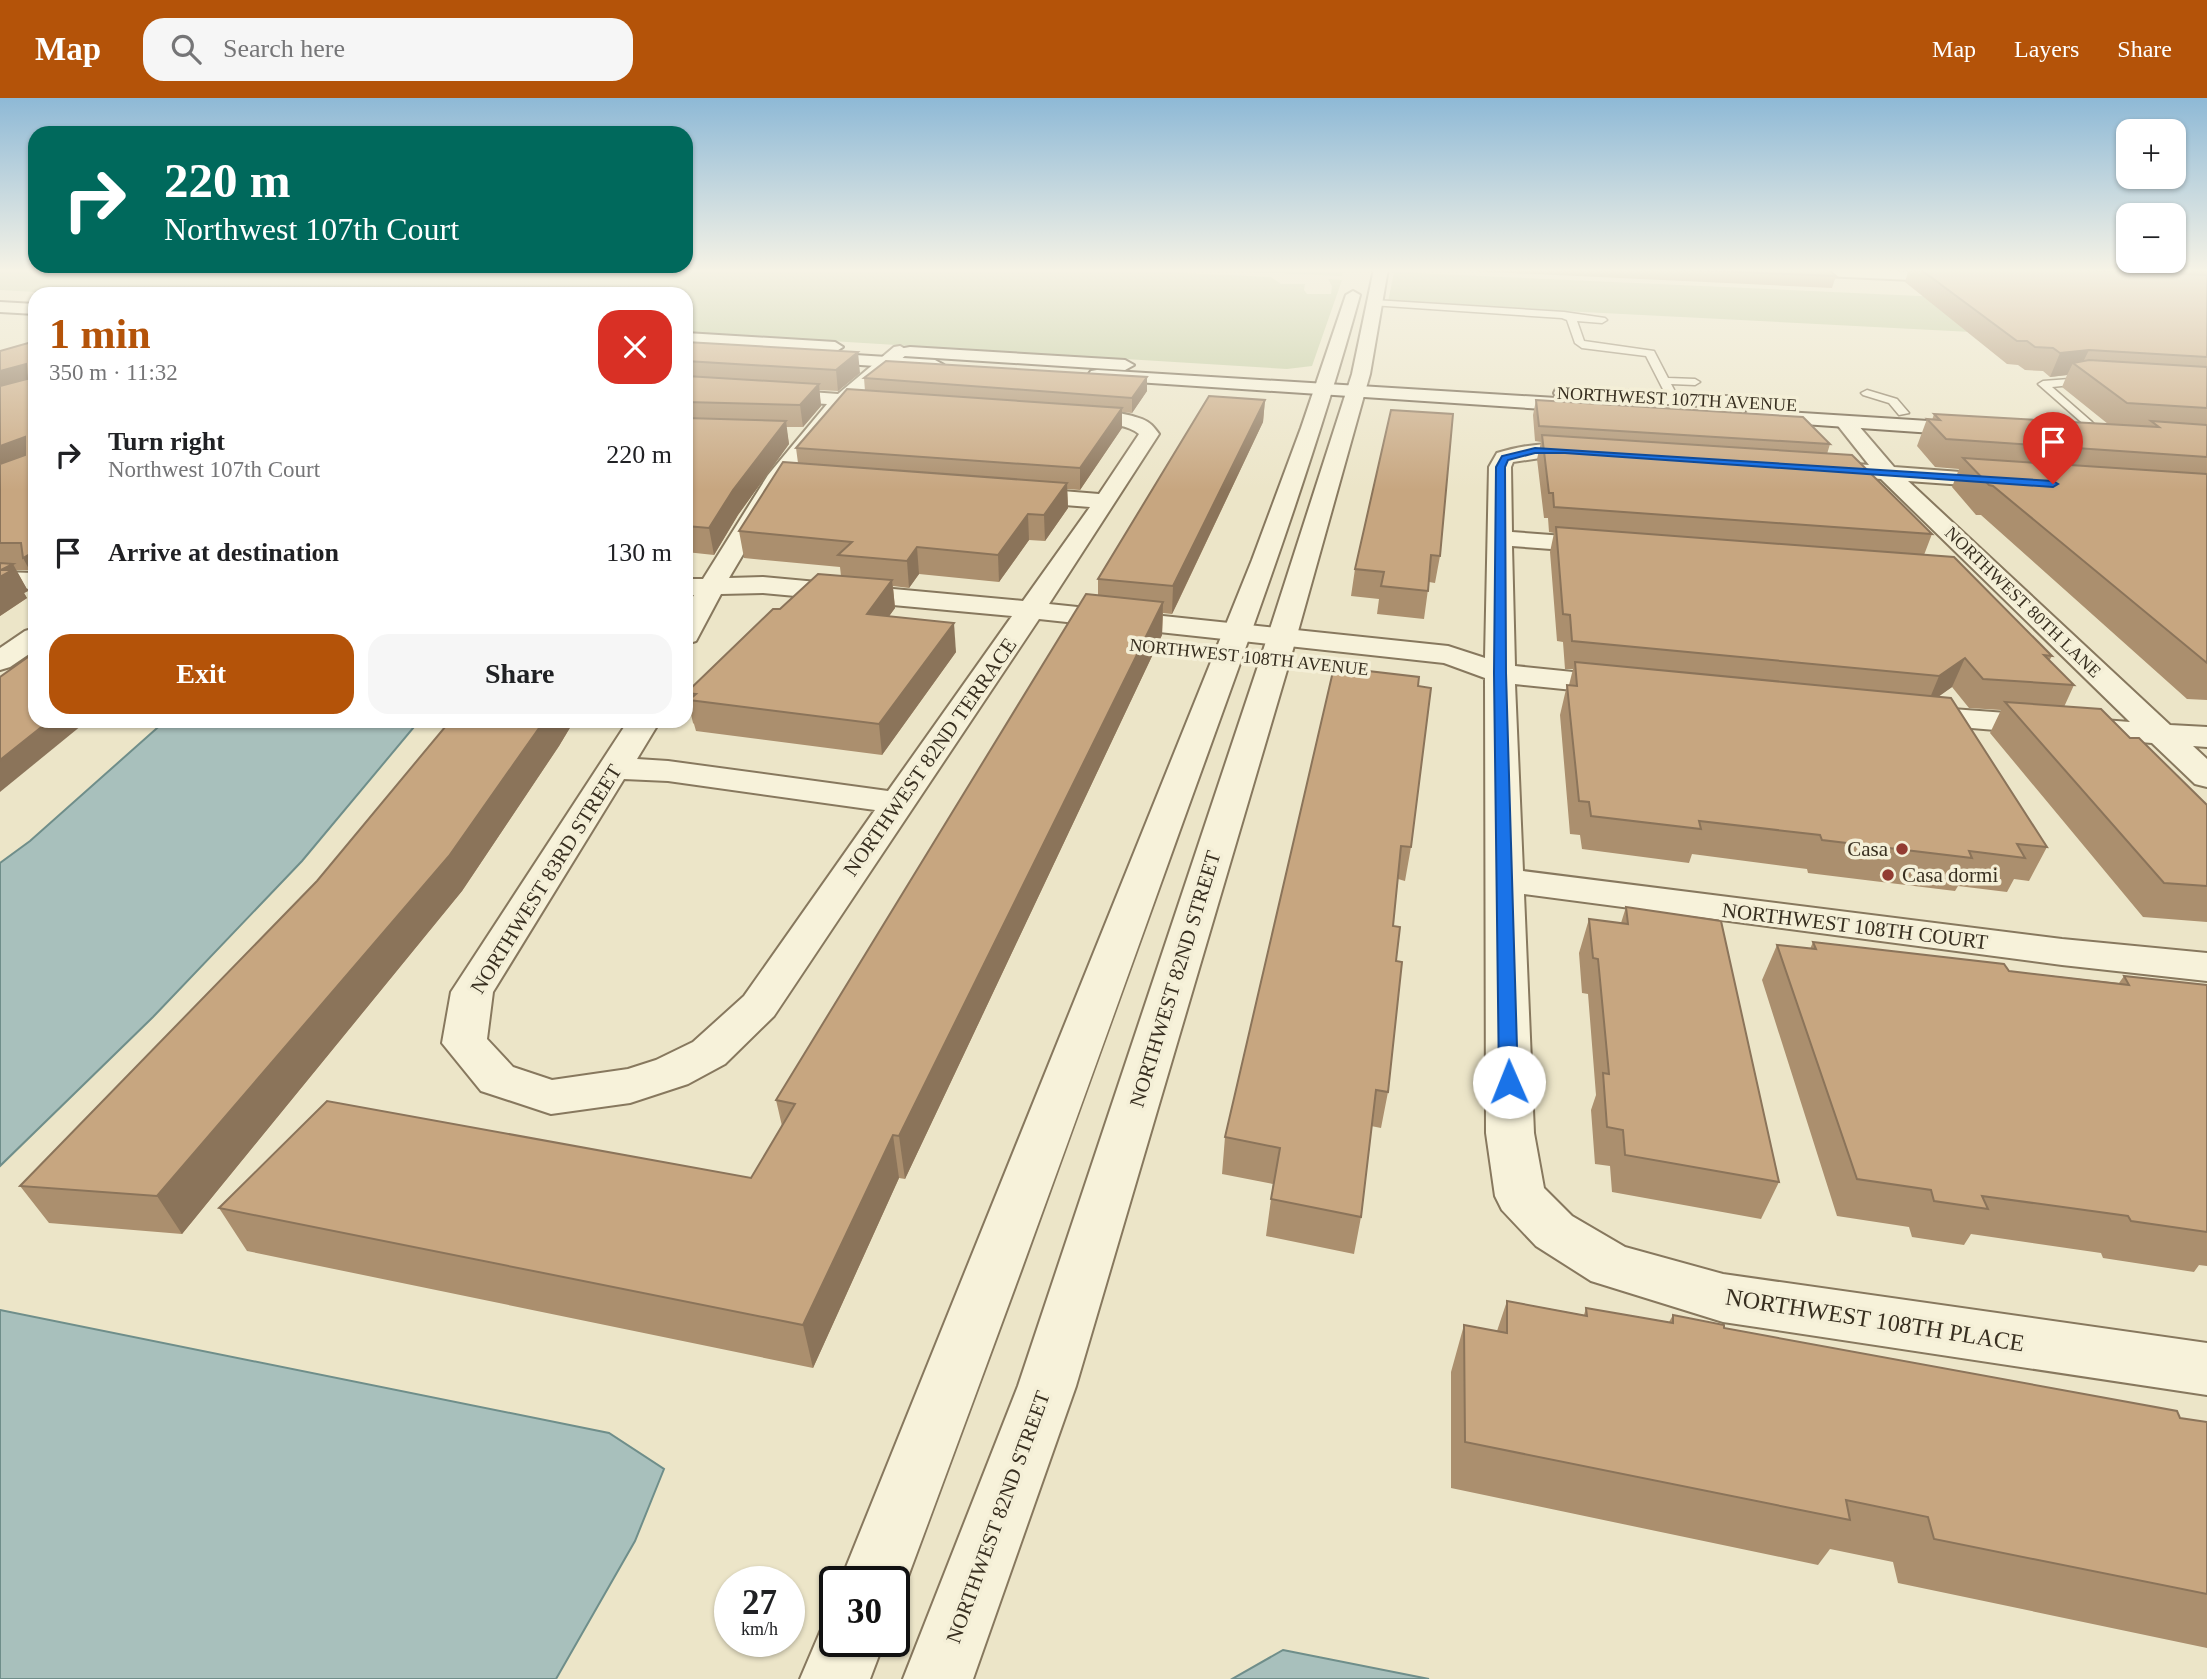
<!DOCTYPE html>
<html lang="en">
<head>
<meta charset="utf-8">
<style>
  body { margin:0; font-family:Georgia,serif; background:#f6f6f6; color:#202124; height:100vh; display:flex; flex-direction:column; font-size:26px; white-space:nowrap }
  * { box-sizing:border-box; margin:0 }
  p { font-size:23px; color:#757577 }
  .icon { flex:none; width:38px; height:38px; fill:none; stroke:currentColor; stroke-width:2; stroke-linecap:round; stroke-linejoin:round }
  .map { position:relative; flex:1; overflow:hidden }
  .details { position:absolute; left:28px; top:189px; width:665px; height:441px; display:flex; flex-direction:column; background:#fff; border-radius:21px; box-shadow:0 2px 5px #0004 }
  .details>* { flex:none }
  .top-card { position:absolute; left:28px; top:28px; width:665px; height:147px; border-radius:21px; box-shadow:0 2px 5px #0004; background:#00695c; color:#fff; overflow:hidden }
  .tools { position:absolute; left:2116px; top:21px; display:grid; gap:14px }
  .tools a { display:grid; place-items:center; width:70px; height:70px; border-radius:14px; background:#fff; box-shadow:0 2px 5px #0004; font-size:35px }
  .speed { position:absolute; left:714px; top:1468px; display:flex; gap:14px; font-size:35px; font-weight:700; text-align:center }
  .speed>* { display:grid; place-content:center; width:91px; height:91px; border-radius:50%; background:#fff; box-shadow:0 2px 5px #0004; line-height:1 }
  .speed small { font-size:18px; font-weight:400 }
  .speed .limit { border:4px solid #111; border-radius:10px; background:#fff; color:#111 }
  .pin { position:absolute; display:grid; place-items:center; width:60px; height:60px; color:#fff; margin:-72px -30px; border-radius:50% 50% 50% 0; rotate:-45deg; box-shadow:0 0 7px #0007 }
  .pin .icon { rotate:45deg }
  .me { position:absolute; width:77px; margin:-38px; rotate:359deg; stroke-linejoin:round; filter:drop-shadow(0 0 5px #0008) }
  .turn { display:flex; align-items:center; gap:24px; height:147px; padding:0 21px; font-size:32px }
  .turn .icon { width:91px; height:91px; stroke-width:2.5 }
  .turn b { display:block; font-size:49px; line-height:60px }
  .round { display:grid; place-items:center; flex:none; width:74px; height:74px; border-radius:21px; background:#f6f6f6 }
  .head { display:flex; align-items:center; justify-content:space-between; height:119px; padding:0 21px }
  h1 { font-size:42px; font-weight:600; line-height:52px; color:#b45309 }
  .action { display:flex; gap:14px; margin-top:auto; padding:14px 21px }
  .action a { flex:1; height:80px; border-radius:21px; background:#b45309; color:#fff; font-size:28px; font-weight:600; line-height:80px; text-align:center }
  .action a+a { background:#f6f6f6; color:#202124 }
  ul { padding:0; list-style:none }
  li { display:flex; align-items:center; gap:21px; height:98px; padding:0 21px }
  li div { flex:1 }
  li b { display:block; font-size:26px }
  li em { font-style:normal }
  header { display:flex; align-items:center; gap:42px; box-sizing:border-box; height:98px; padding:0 35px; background:#b45309; color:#fff }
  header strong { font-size:33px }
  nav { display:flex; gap:38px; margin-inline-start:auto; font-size:24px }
  .search { width:490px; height:63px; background:#f6f6f6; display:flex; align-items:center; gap:18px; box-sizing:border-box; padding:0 24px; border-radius:21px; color:#757577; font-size:26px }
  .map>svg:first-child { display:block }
</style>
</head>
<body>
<header>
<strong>Map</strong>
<div class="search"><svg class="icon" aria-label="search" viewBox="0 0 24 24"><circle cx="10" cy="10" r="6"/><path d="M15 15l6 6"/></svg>Search here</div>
<nav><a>Map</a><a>Layers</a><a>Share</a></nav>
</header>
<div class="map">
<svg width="2207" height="1581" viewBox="0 0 2207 1581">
  <rect width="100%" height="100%" fill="#ece5c8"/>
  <g fill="#bfc99c">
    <polygon points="0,171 842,171 868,174 882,171 1099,171 1271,179 1281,186 1305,186 1304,192 1307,196 1331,196 1332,188 1328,181 1342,182 1312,268 1287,271 686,234 686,196 71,196 0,192"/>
    <polygon points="1184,171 1344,171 1342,178"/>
    <polygon points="1394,174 2207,211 2207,246 1388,204"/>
  </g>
  <g fill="#a8c0bc" stroke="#6f8e8a" stroke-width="2">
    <polygon points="165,623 419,623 302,763 153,919 0,1068 0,765 30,743"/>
    <polygon points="0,1212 609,1335 664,1371 635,1443 556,1581 0,1581"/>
    <polygon points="1283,1552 1429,1581 1232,1581"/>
  </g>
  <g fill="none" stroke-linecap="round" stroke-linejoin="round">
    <defs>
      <g id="service">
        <polygon points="1374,202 1564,214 1605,220 1607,222 1602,225 1577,223 1584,243 1654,253 1668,280 1695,281 1700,284 1695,287 1671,286 1679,301 1669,303 1646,258 1582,250 1575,245 1567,222 1562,220 1371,207 1370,205"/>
        <polygon points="2096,279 2101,282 2100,284 2052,289 2092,324 2094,326 2088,330 2038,286 2043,283"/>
        <polygon points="1867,292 1897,301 1909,315 1899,317 1889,305 1863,297 1861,295"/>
      </g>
      <g id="minor">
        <polygon points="1747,171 1843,171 1958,176 1965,180 1958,184 1754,175"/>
        <path d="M 900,248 L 909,253 L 906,257 L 859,297 L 897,301 L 900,305 L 897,309 L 848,308 L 839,316 L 786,384 L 729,480 L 763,479 L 1023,503 L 1090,409 L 1014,403 L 1006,401 L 1003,396 L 1006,391 L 1014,389 L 1099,396 L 1139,336 C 1118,318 1071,332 1059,317 C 1070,304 1127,315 1142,321 C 1150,324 1154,329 1159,336 L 1049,506 L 1448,548 L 1485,560 L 1489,369 L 1497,355 C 1529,345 1566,342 1598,351 L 1602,355 L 1598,359 L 1591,361 L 1547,359 L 1513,364 L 1511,369 L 1512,434 L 1605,441 L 1614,443 L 1617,448 L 1614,453 L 1605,455 L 1512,448 L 1515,568 L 1622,579 L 1633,582 L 1637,588 L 1633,594 L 1622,597 L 1515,586 L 1523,773 L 2062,841 L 2207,855 L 2207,883 L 2062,867 L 1524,796 L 1534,1035 L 1544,1090 L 1572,1118 L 1625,1149 L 1723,1176 L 2207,1245 L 2207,1297 L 1723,1224 L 1591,1183 L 1536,1148 L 1502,1112 L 1495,1098 L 1486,1035 L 1485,580 L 1444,565 L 1039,521 L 774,918 L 725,966 L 688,986 L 630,1005 L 551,1016 L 481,993 L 442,945 L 451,894 L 628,623 L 660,623 L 637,661 L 668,663 L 888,693 L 1012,518 L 763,495 L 721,496 L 696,543 L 686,546 L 686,511 L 694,497 L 686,497 L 686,481 L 703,481 L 768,377 L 827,306 L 686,297 L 686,285 L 838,296 L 894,249 ZM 624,681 L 668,683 L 875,712 L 744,898 L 693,944 L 656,962 L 628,971 L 552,982 L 513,969 L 487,941 L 493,894 Z"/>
        <polygon points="1845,318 1852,320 1894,369 2014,378 2017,383 2014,388 2006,390 1908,383 2170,627 2207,629 2207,649 2193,648 2207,661 2207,689 2195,686 2152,645 1900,624 1895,617 1900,610 1911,608 2130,624 1881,381 1810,375 1807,370 1810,365 1818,363 1869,367 1835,324 1838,320"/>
        <polygon points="0,474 35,475 35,491 0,490"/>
        <polygon points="35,530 35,552 10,569 0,572 0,550 25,533"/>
      </g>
      <g id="tertiary">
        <polygon points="1374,171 1388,171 1370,276 1290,562 1076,1288 973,1581 903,1581 1018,1288 1260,562 1352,276"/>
        <path d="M 1353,193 L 1360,197 C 1309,382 1241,562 1176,743 C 1088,990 998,1238 906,1484 L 894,1508 L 894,1484 L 840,1484 L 1252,462 L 1301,330 L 1346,197 Z"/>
        <polygon points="835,1516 835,1544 884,1544 870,1581 800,1581 826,1520"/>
      </g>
      <g id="secondary">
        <polygon points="0,204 35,206 35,216 0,214"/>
        <polygon points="686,235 835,244 843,249 835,254 686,245"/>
        <polygon points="910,249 1125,262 1134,267 1125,272 904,258 901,254 904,250"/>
        <polygon points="807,254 935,262 944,267 935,272 801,263 798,259"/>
        <polygon points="1097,272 1589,302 1599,308 1589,314 1091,281 1088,277 1091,273"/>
        <polygon points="1563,289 1782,301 1792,307 1782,313 1556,299 1554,295 1556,291"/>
        <polygon points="1754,312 1976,326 1983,328 1986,332 1983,336 1976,338 1747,322 1744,318 1747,314"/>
      </g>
    </defs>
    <use href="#service" stroke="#87785e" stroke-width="3"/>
    <use href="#minor" stroke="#87785e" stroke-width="4"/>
    <use href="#tertiary" stroke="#87785e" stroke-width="4"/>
    <use href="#secondary" stroke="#695941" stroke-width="4"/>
    <use href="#service" fill="#f7f2da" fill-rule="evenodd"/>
    <use href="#minor" fill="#f7f2da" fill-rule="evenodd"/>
    <use href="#tertiary" fill="#f7f2da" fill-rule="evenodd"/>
    <use href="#secondary" fill="#f7f2da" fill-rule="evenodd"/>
  </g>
  <g fill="#ab8f6e">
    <polygon points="1425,171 1828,171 1836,178 1832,190"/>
    <polygon points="1897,171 2207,171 2207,602 2187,601 1981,417 1976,417 1952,389 1959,371 1935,369 1917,348 1927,321 1932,322 1934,316 2108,326 2062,289 2067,277 2050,279 2043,273 2025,272 2018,267 2007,266 1905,184 1909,171"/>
    <polygon points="686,244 860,275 838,293 819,292 821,308 803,329 786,329 789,346 738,417 714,457 686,454"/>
    <polygon points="0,253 30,472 16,472 28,493 24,495 27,500 0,518"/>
    <polygon points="1147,279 1147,293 1132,315 1122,314 1122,330 1080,392 1067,391 1068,410 1045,443 1029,442 999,484 919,476 909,490 893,488 895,510 889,518 956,554 882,657 696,633 694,626 693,625 686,595 780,511 841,478 840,469 744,460 739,433 798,365 796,350 865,293 864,280"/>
    <polygon points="1265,302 1263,324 1178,504 1172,516 1163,515 1162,537 905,1081 899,1080 813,1270 247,1153 219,1110 751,1080 782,1028 776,1002 1098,497 1098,481"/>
    <polygon points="1536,302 1830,346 1827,356 1932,436 1924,457 2052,558 2049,563 2074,587 2064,609 2130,640 2207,707 2207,824 2143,819 1990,635 2001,612 1969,610 1952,589 1937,599 2047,749 2029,783 2014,781 2007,794 1958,788 1955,793 1808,775 1807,771 1692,756 1689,765 1582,751 1580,737 1570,736 1560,617 1567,587 1569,587 1573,571 1565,571 1563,544 1557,543 1550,454 1554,435 1549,434 1548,420 1544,420 1537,361 1541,344 1535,343 1533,317"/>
    <polygon points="1391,312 1440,458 1435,485 1429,484 1424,521 1377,516 1379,501 1351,498 1355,471"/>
    <polygon points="1418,588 1411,749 1405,783 1398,781 1393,828 1396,863 1388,994 1381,1030 1371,1028 1361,1119 1354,1156 1266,1138 1273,1086 1222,1076 1225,1039"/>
    <polygon points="450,623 574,623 559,648 462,793 182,1136 49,1125 20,1088 317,783"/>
    <polygon points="1626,809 1779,1084 1761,1121 1612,1094 1610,1068 1595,1066 1591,1012 1596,997 1588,896 1582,895 1579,855 1589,821 1621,825"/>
    <polygon points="1813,844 2009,873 2119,885 2124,878 2207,887 2207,1168 2199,1167 2194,1174 2103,1160 2101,1155 1971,1136 1964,1147 1912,1139 1909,1129 1837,1118 1762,882 1777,847 1810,851"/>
    <polygon points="1507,1203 1584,1217 1586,1210 1669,1224 1673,1217 1724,1230 2180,1320 2207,1324 2207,1550 1898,1485 1893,1464 1830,1451 1818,1467 1451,1390 1451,1274 1464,1227 1497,1233"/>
  </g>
  <g fill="#8b745a">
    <polygon points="2089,252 2080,270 2073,265 2067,277 2050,279 2060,255"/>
    <polygon points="858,254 860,275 838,293 836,272"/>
    <polygon points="26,266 35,284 0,298 0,273"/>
    <polygon points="1147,279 1147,293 1132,315 1132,300"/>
    <polygon points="819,286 821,308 803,329 800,307"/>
    <polygon points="1265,302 1263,324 1172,516 1173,488"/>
    <polygon points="1122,310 1122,330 1080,392 1080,370"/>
    <polygon points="786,323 789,346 738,417 714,457 709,430 733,392"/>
    <polygon points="25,339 35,360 0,377 0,348"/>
    <polygon points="1067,385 1068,410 1045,443 1044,417"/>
    <polygon points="1028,416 1029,442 999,484 998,457"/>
    <polygon points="917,449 919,476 909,490 907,463"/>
    <polygon points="35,453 35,482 23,460"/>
    <polygon points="13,466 28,493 24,495 27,500 0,518 0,479 1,472"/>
    <polygon points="892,482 895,510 870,545 867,516"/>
    <polygon points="1163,504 1162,537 905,1081 899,1038"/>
    <polygon points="954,525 956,554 882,657 879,626"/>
    <polygon points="1965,560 1952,589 1927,607 1939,578"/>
    <polygon points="49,623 87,623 0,694 0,662"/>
    <polygon points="544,623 574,623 559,648 462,793 182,1136 157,1098"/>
    <polygon points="893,1037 899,1080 813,1270 803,1227"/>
  </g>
  <g fill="#c7a680" stroke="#8b745a" stroke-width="2">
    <polygon points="1669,171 1828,171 1836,178"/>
    <polygon points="1920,171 2061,171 2207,177 2207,259 2089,252 2060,255 2053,250 2035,249 2027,243 2017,243"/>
    <polygon points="35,243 35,453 23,460 21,445 0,445 0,366 25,357 25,339 0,348 0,288 27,281 26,266 0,273 0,253"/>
    <polygon points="686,244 858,254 836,272 686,263"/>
    <polygon points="2089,262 2207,269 2207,310 2127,305 2073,265"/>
    <polygon points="886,263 1147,279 1132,300 864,280"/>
    <polygon points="686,278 819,286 800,307 686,304"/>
    <polygon points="847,291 1122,310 1080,370 796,350"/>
    <polygon points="1209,298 1265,302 1173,488 1098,481"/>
    <polygon points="1536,302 1803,319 1830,346 1539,328"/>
    <polygon points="1391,312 1453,316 1440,458 1431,457 1428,493 1381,488 1384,474 1355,471"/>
    <polygon points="1934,316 2159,329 2151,323 2207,327 2207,359 1946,341 1927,321 1940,322"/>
    <polygon points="686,320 786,323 733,392 709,430 686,428"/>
    <polygon points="1542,337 1852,357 1932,436 1554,409 1553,395 1549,395"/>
    <polygon points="1963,360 2207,376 2207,565 1993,388 1989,387"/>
    <polygon points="783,364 1067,385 1044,417 1028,416 998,457 917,449 907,463 838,457 852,444 739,433"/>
    <polygon points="1556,429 1954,459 2052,558 2044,557 2074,587 1983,581 1965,560 1939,578 1572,543 1570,517 1563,516"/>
    <polygon points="0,465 13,466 1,472 12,472 0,479"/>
    <polygon points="818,476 892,482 867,516 954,525 879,626 689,602 696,596 686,595 773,511 780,511"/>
    <polygon points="1086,496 1163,504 899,1038 893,1037 803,1227 219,1110 327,1003 751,1080 795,1006 776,1002"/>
    <polygon points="35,554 35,623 49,623 0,662 0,579"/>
    <polygon points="1575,564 1951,600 2047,749 2017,746 2025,760 1969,753 1972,760 1822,742 1820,737 1699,723 1701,731 1591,718 1589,704 1579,703 1567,587 1577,588"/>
    <polygon points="1334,569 1419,579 1418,588 1431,590 1411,749 1401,748 1393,828 1400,829 1396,863 1402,864 1388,994 1376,992 1361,1119 1271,1101 1280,1050 1225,1039"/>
    <polygon points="2005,604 2101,611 2130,640 2139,640 2207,707 2207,788 2164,785"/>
    <polygon points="450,623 544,623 449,758 157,1098 20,1088 317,783"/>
    <polygon points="1626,809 1721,823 1779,1084 1625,1057 1623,1032 1607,1029 1603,975 1609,976 1598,861 1593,860 1589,821 1628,826"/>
    <polygon points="1813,844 2004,866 2009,873 2129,887 2124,878 2207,887 2207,1134 2131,1123 2128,1118 1982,1098 1988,1111 1934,1103 1931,1092 1857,1081 1777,847 1816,851"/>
    <polygon points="1507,1203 1587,1218 1586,1210 1673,1225 1673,1217 1724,1227 1724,1230 2177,1313 2180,1320 2207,1324 2207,1496 1934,1441 1928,1419 1846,1402 1850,1422 1465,1344 1464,1227 1507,1235"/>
  </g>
  <linearGradient id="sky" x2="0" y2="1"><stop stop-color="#8eb9d6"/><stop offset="0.44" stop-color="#f6f3e6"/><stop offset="1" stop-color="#f6f3e6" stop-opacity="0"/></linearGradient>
  <rect width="2207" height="392" fill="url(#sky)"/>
  <polygon fill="#1a73e8" stroke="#114b97" stroke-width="2" points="1535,350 2053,383 2058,386 2053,389 1565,355 1535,355 1508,362 1505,369 1506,575 1518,984 1515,989 1502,989 1499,984 1494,575 1496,369 1502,358"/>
  <g fill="#923c32" stroke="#f4efd7" stroke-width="2.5">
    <circle cx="1902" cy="751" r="7"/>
    <circle cx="1888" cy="777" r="7"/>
  </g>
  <g text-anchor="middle" stroke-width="7" stroke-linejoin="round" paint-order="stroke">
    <g font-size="18" fill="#382f20" stroke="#f4efd7">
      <text transform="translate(1677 301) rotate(3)" y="6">NORTHWEST 107TH AVENUE</text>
      <text transform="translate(2023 504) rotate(44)" y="6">NORTHWEST 80TH LANE</text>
      <text transform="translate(1249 559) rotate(6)" y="6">NORTHWEST 108TH AVENUE</text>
    </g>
    <g font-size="21" fill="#382f20" stroke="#f4efd7">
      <text transform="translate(930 659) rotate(-55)" y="7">NORTHWEST 82ND TERRACE</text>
      <text transform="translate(546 781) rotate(-58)" y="7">NORTHWEST 83RD STREET</text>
      <text transform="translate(1855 828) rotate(7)" y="7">NORTHWEST 108TH COURT</text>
      <text transform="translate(1175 881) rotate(-73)" y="7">NORTHWEST 82ND STREET</text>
      <text transform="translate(998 1419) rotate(-70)" y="7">NORTHWEST 82ND STREET</text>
    </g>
    <g font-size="21" fill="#382f20" stroke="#f4efd7" text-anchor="end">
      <text x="1888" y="758">Casa</text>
      <text x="1902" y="784" text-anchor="start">Casa dormi</text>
    </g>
    <g font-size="24" fill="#382f20" stroke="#f4efd7">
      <text transform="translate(1875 1222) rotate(9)" y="8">NORTHWEST 108TH PLACE</text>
    </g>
  </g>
</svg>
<div class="tools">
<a>+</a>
<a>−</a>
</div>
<div class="speed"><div>27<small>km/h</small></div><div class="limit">30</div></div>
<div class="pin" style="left:2053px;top:386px;background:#d93025"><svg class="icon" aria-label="arrive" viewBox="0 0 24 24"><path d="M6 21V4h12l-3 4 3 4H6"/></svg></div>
<svg class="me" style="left:1509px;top:984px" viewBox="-20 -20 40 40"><circle r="19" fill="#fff"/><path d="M0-13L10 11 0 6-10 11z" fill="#1a73e8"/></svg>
<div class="top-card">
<div class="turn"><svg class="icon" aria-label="right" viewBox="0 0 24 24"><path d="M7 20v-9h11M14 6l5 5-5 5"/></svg><div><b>220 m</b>Northwest 107th Court</div></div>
</div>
<section class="details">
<div class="head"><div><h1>1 min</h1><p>350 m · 11:32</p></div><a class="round" style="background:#d93025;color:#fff"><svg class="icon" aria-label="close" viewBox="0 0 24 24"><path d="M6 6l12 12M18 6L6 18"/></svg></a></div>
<ul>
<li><svg class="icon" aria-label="right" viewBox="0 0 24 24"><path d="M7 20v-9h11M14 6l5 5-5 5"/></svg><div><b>Turn right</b><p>Northwest 107th Court</p></div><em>220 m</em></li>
<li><svg class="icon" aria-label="arrive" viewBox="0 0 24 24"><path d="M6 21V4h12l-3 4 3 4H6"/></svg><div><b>Arrive at destination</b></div><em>130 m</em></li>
</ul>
<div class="action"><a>Exit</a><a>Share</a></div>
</section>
</div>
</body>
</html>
